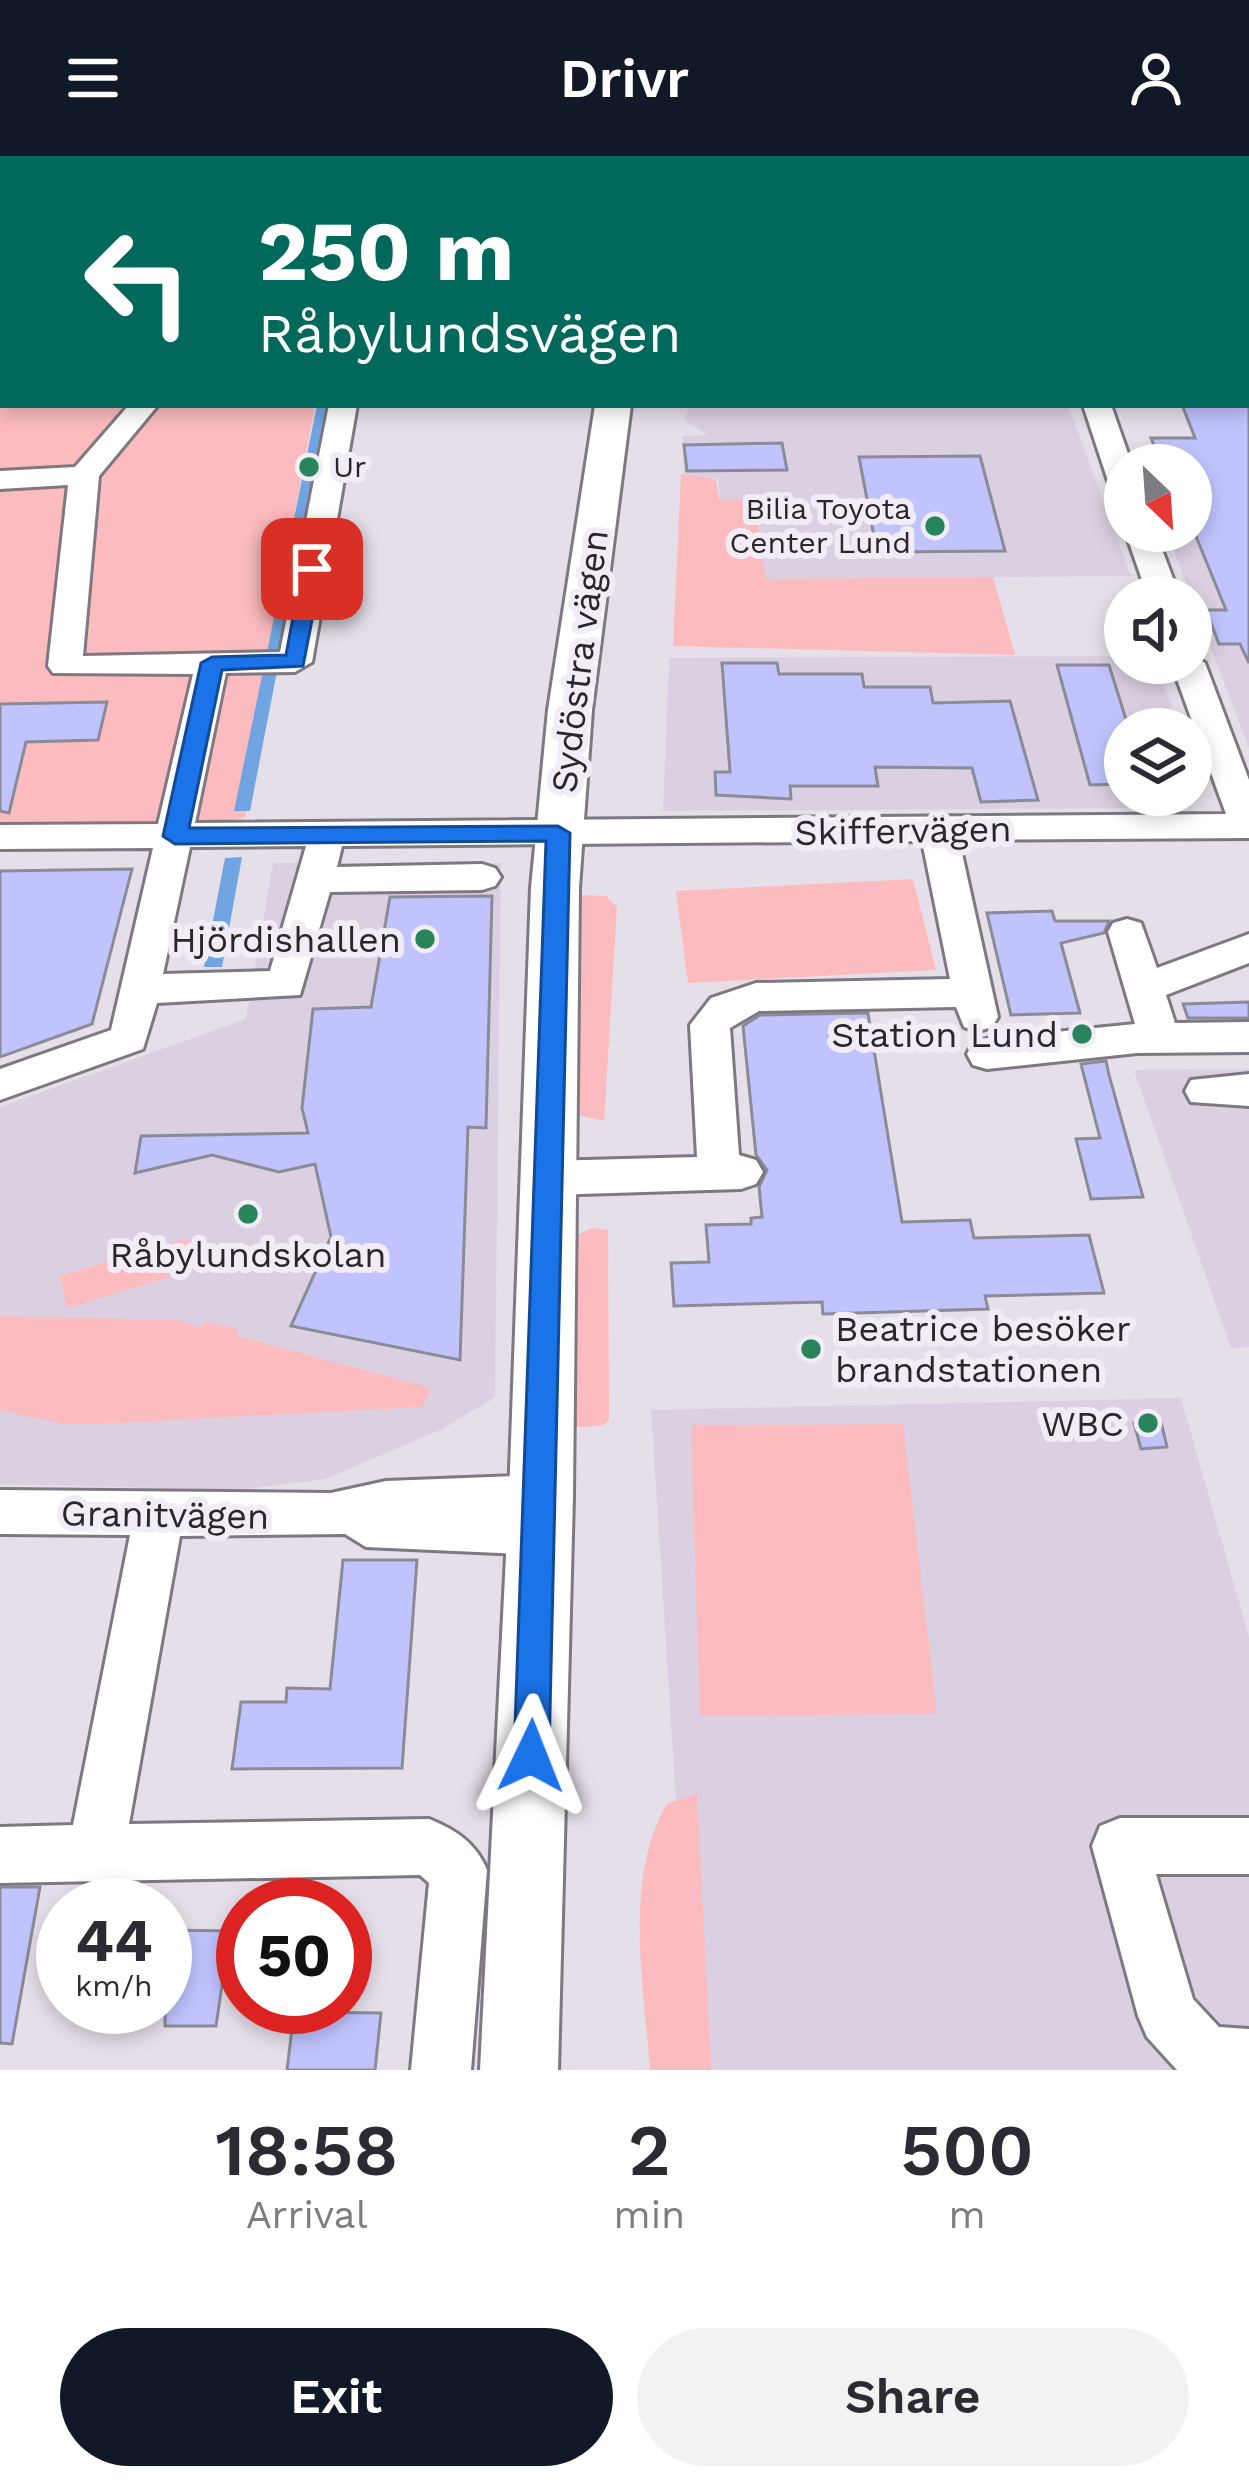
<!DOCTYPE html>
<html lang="en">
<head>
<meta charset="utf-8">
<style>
  body { margin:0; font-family:"Work Sans",sans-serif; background:#f2f2f3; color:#2b2b33; height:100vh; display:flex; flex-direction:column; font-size:45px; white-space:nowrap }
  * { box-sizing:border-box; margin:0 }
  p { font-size:39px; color:#7c7c81 }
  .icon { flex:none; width:66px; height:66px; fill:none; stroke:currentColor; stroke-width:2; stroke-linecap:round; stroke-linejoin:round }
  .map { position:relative; height:1914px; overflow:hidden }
  .drawer { display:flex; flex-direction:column; background:#fff; flex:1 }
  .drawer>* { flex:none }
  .top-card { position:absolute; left:0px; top:0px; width:1251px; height:252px; box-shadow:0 6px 18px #0003; background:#00695c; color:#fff; overflow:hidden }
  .needle { width:78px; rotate:155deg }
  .controls { position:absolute; left:1104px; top:288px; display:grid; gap:24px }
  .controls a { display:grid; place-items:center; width:108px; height:108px; border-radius:50%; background:#fff; box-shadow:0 6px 18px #0003; font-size:60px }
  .speed { position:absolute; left:36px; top:1722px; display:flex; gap:24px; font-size:60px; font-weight:700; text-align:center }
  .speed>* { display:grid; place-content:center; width:156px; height:156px; border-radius:50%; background:#fff; box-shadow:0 6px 18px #0003; line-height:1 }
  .speed small { font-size:30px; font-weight:400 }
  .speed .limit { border:18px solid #d22; background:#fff; color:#111 }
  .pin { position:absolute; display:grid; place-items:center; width:102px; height:102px; color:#fff; margin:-51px; border-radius:24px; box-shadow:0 6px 18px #0006 }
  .me { position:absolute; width:132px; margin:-66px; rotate:2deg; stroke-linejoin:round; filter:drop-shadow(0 0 9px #0008) }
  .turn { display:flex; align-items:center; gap:42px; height:252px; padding:0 60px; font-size:54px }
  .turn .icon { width:156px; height:156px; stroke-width:2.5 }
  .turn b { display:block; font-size:84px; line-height:102px }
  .eta { display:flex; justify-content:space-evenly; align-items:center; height:204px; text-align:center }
  .eta b { font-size:72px; font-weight:600; line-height:84px }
  .button { display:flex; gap:24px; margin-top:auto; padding:24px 60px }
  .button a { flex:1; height:138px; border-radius:72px; background:#111827; color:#fff; font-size:48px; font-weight:600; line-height:138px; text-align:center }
  .button a+a { background:#f2f2f3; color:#2b2b33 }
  header { display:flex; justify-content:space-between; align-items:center; height:156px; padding:0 60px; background:#111827; color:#fff; font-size:54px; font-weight:600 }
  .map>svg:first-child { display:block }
</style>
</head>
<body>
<header><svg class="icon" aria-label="menu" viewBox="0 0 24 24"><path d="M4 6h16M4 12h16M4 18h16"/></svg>Drivr<svg class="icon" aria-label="person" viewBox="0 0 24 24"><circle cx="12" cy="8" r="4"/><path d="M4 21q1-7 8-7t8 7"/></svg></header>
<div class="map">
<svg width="1249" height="1914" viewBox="0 0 1249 1914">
  <rect width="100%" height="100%" fill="#e5dfe9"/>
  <g fill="#dbd0e1">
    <polygon points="689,249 1068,249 1131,420 765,423 757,343 720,343 718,322 684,322 682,280 708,279 685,264"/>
    <polygon points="1249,369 1249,592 1170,385 1191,372"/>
    <polygon points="1125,500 1125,507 1156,507 1179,573 1125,573 1125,639 1158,639 1143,652 663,655 669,502"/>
    <polygon points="273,707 501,707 495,1241 440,1274 326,1323 238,1334 0,1328 0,951 246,863"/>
    <polygon points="1249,913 1249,1191 1231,1192 1134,914"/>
    <polygon points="1181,1242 1249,1481 1249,1914 693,1914 651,1254"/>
  </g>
  <g fill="#fcbbbe">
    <polygon points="0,0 364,0 3,3 3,249 315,249 248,604 246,661 214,669 0,673"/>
    <polygon points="681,318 716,323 719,343 755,343 766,423 993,421 1015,499 673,490"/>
    <polygon points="913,723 936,814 688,827 676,735"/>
    <polygon points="578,739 606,740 617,751 604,965 579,959 571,948"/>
    <polygon points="592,1072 608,1074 609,1264 602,1270 559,1272 573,1081"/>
    <polygon points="187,1082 196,1113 67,1152 60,1120"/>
    <polygon points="0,1160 176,1164 201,1171 205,1166 239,1173 237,1180 431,1232 422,1251 99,1268 62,1268 0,1254"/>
    <polygon points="903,1268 937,1558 700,1560 691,1269"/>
    <path d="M 697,1637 L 711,1914 L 650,1914 C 644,1831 623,1722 667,1648 Z"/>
  </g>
  <g fill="#71a5e1">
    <polygon points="317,249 328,249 280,496 267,496"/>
    <polygon points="263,515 277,515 250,655 234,655"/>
    <polygon points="242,701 222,811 204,811 225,702"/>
  </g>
  <g fill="#c1c3fe" stroke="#8b8b95" stroke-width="3">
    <polygon points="1182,249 1249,249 1249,507 1240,488 1219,488 1206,454 1226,454 1191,368 1191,309 1162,309 1151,282 1195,282"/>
    <polygon points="782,287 787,314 687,315 684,289"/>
    <polygon points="980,300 1005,395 877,396 859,301"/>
    <polygon points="722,507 777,507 779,518 862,518 864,531 930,531 933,547 1010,545 1038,644 981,646 972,612 875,611 878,630 790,630 791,643 716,639 715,616 730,616"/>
    <polygon points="1057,509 1109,509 1129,573 1125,628 1090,629"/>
    <polygon points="107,546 98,584 26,586 9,657 0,655 0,548"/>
    <polygon points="132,713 92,868 0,901 0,715"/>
    <polygon points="492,740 486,972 468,971 460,1204 291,1170 331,1081 315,1008 279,1016 212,999 135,1017 141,980 308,977 302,952 313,853 371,851 390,741"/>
    <polygon points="1052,755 1055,765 1109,765 1104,777 1061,787 1080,857 1011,859 987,757"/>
    <polygon points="1249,846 1249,862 1188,862 1183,848"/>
    <polygon points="868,857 902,1066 970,1064 974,1082 1089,1079 1104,1137 985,1140 988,1153 823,1158 822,1146 674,1150 671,1107 709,1106 706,1069 751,1068 751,1062 762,1061 759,1031 767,1014 756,999 743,870 760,859"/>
    <polygon points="1106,905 1109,919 1143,1041 1091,1043 1076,983 1100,982 1081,908"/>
    <polygon points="1161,1266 1167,1291 1141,1293 1134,1267"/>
    <polygon points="343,1404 417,1404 402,1612 232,1613 241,1546 286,1546 287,1532 330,1533"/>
    <polygon points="0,1731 40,1731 12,1888 0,1887"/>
    <polygon points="165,1774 230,1775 216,1870 165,1870"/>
    <polygon points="294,1856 381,1857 375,1914 287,1914"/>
  </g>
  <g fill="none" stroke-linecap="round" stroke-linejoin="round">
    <defs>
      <g id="minor">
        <polygon points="378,0 402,0 377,3"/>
        <polygon points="842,0 867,0 869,3 844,3"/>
        <polygon points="910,0 950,0 952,3 912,3"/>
        <polygon points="977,0 1007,0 1009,3 979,3"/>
        <polygon points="1100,0 1125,0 1127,3 1102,3"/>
        <polygon points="1137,0 1161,0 1163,3 1139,3"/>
        <polygon points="1207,0 1249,0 1249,8 1248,3"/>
        <rect x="1248" y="66" width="1" height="15"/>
        <path d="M 129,249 L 158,249 L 99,320 L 83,500 L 280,496 L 329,249 L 357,249 L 312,506 L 295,516 L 226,517 L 195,667 L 1226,658 L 1171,507 L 1191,507 L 1191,498 L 1205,507 L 1249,624 L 1249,682 L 959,684 L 998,861 L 992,871 L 978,875 L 964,871 L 956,851 L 759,855 L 730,872 L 739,999 L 756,1004 L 763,1016 L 756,1028 L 741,1033 L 548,1039 L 533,1034 L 526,1022 L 533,1010 L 548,1005 L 697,1001 L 690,869 L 711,842 L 756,827 L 950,823 L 922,685 L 342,690 L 337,711 L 482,708 L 495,712 L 501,721 L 495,730 L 482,734 L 330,736 L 300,839 L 157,847 L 143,893 L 0,944 L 0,913 L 111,874 L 153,692 L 0,693 L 0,669 L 158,668 L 193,518 L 53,517 L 48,510 L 68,329 L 0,333 L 0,315 L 75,311 ZM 306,690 L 270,815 L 163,818 L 190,691 Z"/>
        <polygon points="1083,249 1111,249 1132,309 1125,309 1125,340 1110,331"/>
        <polygon points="1125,375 1155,375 1180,441 1148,441"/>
        <polygon points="1127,763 1141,767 1157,812 1249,778 1249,807 1166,839 1175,867 1249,866 1249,896 1137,897 987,913 973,909 967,898 973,887 987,883 1135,868 1108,776 1113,767"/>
        <polygon points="1249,918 1249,950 1191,946 1185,935 1191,924"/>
        <path d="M 541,1319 L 558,1325 L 566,1341 L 553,1358 L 565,1376 L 558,1392 L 540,1399 L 366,1391 L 345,1378 L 180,1380 L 129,1668 L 429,1663 C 456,1674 476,1687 487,1714 L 471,1914 L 411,1914 L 429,1727 L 420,1719 L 0,1727 L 0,1671 L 73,1669 L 130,1379 L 0,1378 L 0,1334 L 331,1337 L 386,1325 Z"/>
        <polygon points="1120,1662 1249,1662 1249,1718 1156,1718 1193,1843 1219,1871 1249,1873 1249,1914 1177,1914 1147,1881 1138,1860 1092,1690 1100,1670"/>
      </g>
      <polygon id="major" points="595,249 631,249 592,554 579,732 573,1341 558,1914 480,1914 509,1341 531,732 548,554"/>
    </defs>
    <use href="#minor" stroke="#7e7881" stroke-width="6"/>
    <use href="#major" stroke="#7e7881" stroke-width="6"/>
    <use href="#minor" fill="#fff" fill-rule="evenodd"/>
    <use href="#major" fill="#fff" fill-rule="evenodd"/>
  </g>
  <polygon fill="#1a73e8" stroke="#114b97" stroke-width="3" points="312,407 322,413 303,510 222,514 189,672 558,670 570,677 549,1600 544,1612 531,1618 519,1612 514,1600 546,685 175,688 163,680 201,507 212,501 286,499 302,413"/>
  <g fill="#28845b" stroke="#f2ecf6" stroke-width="4.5">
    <circle cx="309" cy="311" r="12"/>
    <circle cx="935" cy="370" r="12"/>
    <circle cx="425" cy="783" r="12"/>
    <circle cx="1082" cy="878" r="12"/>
    <circle cx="248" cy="1058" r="12"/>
    <circle cx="811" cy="1193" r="12"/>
    <circle cx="1148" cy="1267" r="12"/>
  </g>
  <g text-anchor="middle" stroke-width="12" stroke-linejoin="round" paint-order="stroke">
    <g font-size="30" fill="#29272b" stroke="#f2ecf6" text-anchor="start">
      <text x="333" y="321">Ur</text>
      <text x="911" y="363" text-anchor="end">Bilia Toyota<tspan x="911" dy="34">Center Lund</tspan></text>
    </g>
    <g font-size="36" fill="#29272b" stroke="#f2ecf6">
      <text transform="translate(579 505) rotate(-83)" y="13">Sydöstra vägen</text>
      <text transform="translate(903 674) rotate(-1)" y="13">Skiffervägen</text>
      <text transform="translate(165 1358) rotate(1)" y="13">Granitvägen</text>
    </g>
    <g font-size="36" fill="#29272b" stroke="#f2ecf6" text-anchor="end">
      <text x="401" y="796">Hjördishallen</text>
      <text x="1058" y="891">Station Lund</text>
      <text x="248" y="1111" text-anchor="middle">Råbylundskolan</text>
      <text x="835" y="1185" text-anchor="start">Beatrice besöker<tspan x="835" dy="41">brandstationen</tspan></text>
      <text x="1124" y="1280">WBC</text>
    </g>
  </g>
</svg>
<div class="controls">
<a><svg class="needle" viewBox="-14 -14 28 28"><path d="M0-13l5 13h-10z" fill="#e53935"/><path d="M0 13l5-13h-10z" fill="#7c7c81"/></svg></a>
<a><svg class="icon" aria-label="sound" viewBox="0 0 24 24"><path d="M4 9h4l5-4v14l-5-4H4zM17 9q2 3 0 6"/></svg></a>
<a><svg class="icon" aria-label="layers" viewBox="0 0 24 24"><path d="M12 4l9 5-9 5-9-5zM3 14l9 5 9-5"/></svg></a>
</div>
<div class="speed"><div>44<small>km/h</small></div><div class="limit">50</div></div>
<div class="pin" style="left:312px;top:413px;background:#d93025"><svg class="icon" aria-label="arrive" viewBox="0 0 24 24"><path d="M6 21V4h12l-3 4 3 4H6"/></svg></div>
<svg class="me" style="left:531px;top:1600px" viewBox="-20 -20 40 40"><path d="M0-17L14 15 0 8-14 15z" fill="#1a73e8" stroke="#fff" stroke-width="4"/></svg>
<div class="top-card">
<div class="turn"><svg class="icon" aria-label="left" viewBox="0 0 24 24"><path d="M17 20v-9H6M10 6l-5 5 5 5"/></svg><div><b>250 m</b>Råbylundsvägen</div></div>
</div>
</div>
<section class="drawer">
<div class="eta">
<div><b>18:58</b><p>Arrival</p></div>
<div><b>2</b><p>min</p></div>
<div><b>500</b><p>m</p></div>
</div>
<div class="button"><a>Exit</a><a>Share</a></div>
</section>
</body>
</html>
